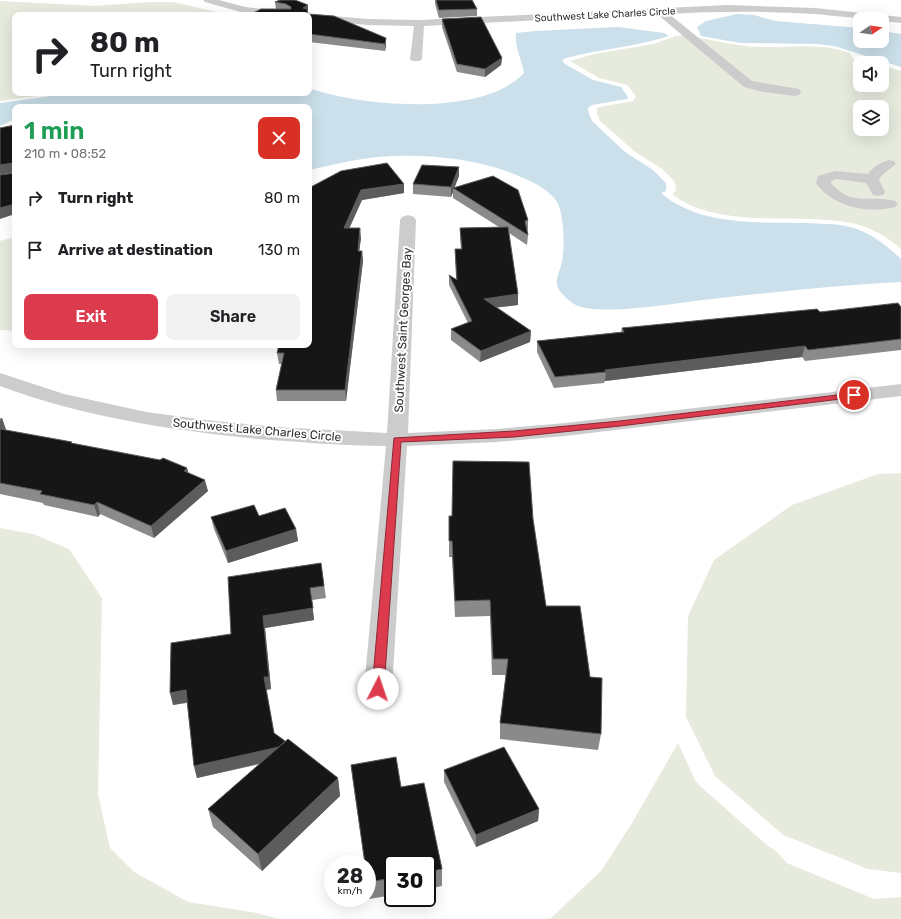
<!DOCTYPE html>
<html lang="en">
<head>
<meta charset="utf-8">
<style>
  body { margin:0; font-family:Rubik,sans-serif; background:#f2f2f2; color:#202124; height:100vh; display:flex; flex-direction:column; font-size:15px; white-space:nowrap }
  * { box-sizing:border-box; margin:0 }
  p { font-size:13px; color:#757577 }
  .icon { flex:none; width:22px; height:22px; fill:none; stroke:currentColor; stroke-width:2; stroke-linecap:round; stroke-linejoin:round }
  .map { position:relative; flex:1; overflow:hidden }
  .details { position:absolute; left:12px; top:104px; width:300px; height:244px; display:flex; flex-direction:column; background:#fff; border-radius:8px; box-shadow:0 4px 16px #0002 }
  .details>* { flex:none }
  .top-card { position:absolute; left:12px; top:12px; width:300px; height:84px; border-radius:8px; box-shadow:0 4px 16px #0002; background:#fff; color:#202124; overflow:hidden }
  .needle { width:26px; rotate:77deg }
  .fabs { position:absolute; left:853px; top:12px; display:grid; gap:8px }
  .fabs a { display:grid; place-items:center; width:36px; height:36px; border-radius:8px; background:#fff; box-shadow:0 4px 16px #0002; font-size:20px }
  .speed { position:absolute; left:324px; top:855px; display:flex; gap:8px; font-size:20px; font-weight:700; text-align:center }
  .speed>* { display:grid; place-content:center; width:52px; height:52px; border-radius:50%; background:#fff; box-shadow:0 4px 16px #0002; line-height:1 }
  .speed small { font-size:10px; font-weight:400 }
  .speed .limit { border:2px solid #111; border-radius:6px; background:#fff; color:#111 }
  .pin { position:absolute; display:grid; place-items:center; width:34px; height:34px; color:#fff; margin:-17px; border:2px solid #fff; border-radius:50%; box-shadow:0 1px 4px #0007 }
  .me { position:absolute; width:44px; margin:-22px; rotate:4deg; stroke-linejoin:round; filter:drop-shadow(0 0 3px #0008) }
  .turn { display:flex; align-items:center; gap:14px; height:84px; padding:0 12px; font-size:18px }
  .turn .icon { width:52px; height:52px; stroke-width:2.5 }
  .turn b { display:block; font-size:28px; line-height:34px }
  .round { display:grid; place-items:center; flex:none; width:42px; height:42px; border-radius:8px; background:#f2f2f2 }
  .head { display:flex; align-items:center; justify-content:space-between; height:68px; padding:0 12px }
  h1 { font-size:24px; font-weight:600; line-height:30px; color:#1e9e55 }
  .action { display:flex; gap:8px; margin-top:auto; padding:8px 12px }
  .action a { flex:1; height:46px; border-radius:8px; background:#dc3b4e; color:#fff; font-size:16px; font-weight:600; line-height:46px; text-align:center }
  .action a+a { background:#f2f2f2; color:#202124 }
  ul { padding:0; list-style:none }
  li { display:flex; align-items:center; gap:12px; height:52px; padding:0 12px }
  li div { flex:1 }
  li b { display:block; font-size:15px }
  li em { font-style:normal }
  .map>svg:first-child { display:block }
</style>
</head>
<body>
<div class="map">
<svg width="901" height="919" viewBox="0 0 901 919">
  <rect width="100%" height="100%" fill="#fff"/>
  <g fill="#e6ebde" fill-rule="evenodd">
    <polygon points="0,1 95,6 149,2 173,2 230,15 15,15 15,93 58,93 0,101"/>
    <path d="M 693,35 L 696,37 C 717,41 737,46 759,47 C 790,48 821,42 850,53 C 852,60 859,61 865,63 L 860,63 L 860,85 L 882,85 L 882,65 L 901,71 L 901,249 C 888,237 873,229 856,224 C 842,220 825,220 811,219 C 769,218 706,222 672,194 L 676,191 L 675,182 L 662,169 L 634,151 L 600,121 L 597,114 L 597,108 L 599,107 L 633,101 L 636,96 L 627,85 L 599,78 L 570,61 L 594,54 L 653,44 L 676,36 ZM 860,107 L 882,107 L 882,129 L 860,129 Z"/>
    <polygon points="15,237 15,331 0,330 0,241"/>
    <polygon points="901,473 901,873 868,869 783,835 715,776 686,717 688,616 714,560 792,505 878,474"/>
    <polygon points="0,528 33,534 69,549 102,598 98,794 110,848 134,872 188,902 257,913 279,919 0,919"/>
    <polygon points="678,743 695,780 700,786 768,846 777,852 787,863 874,899 901,897 901,919 545,919 551,918 601,871 632,823"/>
  </g>
  <g fill="#cbe0ea">
    <polygon points="737,14 754,15 776,21 860,28 860,41 882,41 882,31 901,34 901,67 834,46 818,44 740,43 701,36 697,27 706,21"/>
    <path d="M 618,27 L 664,33 L 669,36 C 635,47 600,49 566,58 L 562,60 L 565,64 L 593,80 L 621,87 L 628,97 L 627,99 L 592,105 L 588,108 L 589,114 L 592,121 L 625,152 L 653,170 L 666,183 L 666,191 L 661,193 C 699,226 757,222 804,223 C 819,224 835,223 850,227 C 870,232 886,245 901,259 L 901,282 C 838,285 775,292 712,299 C 682,302 600,317 576,305 C 570,302 561,294 558,288 C 554,280 561,269 562,261 C 565,247 564,214 557,202 C 552,194 543,188 536,184 C 489,159 430,153 378,157 C 355,159 332,165 309,170 L 309,107 L 15,107 L 15,119 L 0,126 L 0,103 L 73,93 L 309,93 L 309,88 C 361,107 484,117 524,73 C 522,60 514,46 516,33 L 535,31 Z"/>
  </g>
  <g fill="none" stroke-linecap="round" stroke-linejoin="round">
    <g fill="#ccc" fill-rule="evenodd">
      <polygon points="203,0 219,0 245,7 286,12 291,15 261,15 244,13 205,2"/>
      <path d="M 727,5 L 815,8 L 901,17 L 901,23 L 882,21 L 882,19 C 859,19 838,16 815,14 C 766,11 718,11 669,14 L 752,81 L 799,89 L 801,92 L 799,95 L 795,96 L 763,92 L 744,87 L 657,14 L 424,26 L 422,59 L 420,61 L 412,61 L 410,59 L 414,26 L 368,25 L 309,20 L 309,15 L 305,15 L 309,14 L 368,19 L 419,20 Z"/>
      <path d="M 889,160 L 894,161 L 896,164 L 882,175 L 879,180 L 885,192 L 883,195 L 878,196 L 873,195 L 866,183 L 836,179 L 830,182 C 852,208 869,194 895,201 L 898,204 L 895,207 C 867,214 833,207 816,183 L 818,176 L 835,171 L 868,174 C 873,167 881,162 889,160 Z"/>
      <path d="M 408,215 L 414,217 L 416,220 L 408,433 L 497,429 L 565,423 L 901,384 L 901,396 L 565,436 L 497,442 L 407,446 L 392,689 L 388,697 L 378,700 L 368,697 L 364,689 L 386,446 C 343,446 301,442 258,439 C 170,430 83,417 0,386 L 0,373 L 64,394 L 146,412 L 206,420 L 276,427 L 387,433 L 400,220 L 402,217 Z"/>
    </g>
  </g>
  <g fill="#8a8a8a">
    <polygon points="435,0 472,0 477,9 477,16 439,18 435,4"/>
    <polygon points="275,2 308,5 308,14 386,38 386,46 385,51 309,42 309,15 276,9"/>
    <polygon points="442,19 502,58 501,65 485,77 457,72 442,27"/>
    <polygon points="459,167 459,176 454,188 528,220 528,230 527,230 528,235 527,245 509,233 518,305 497,307 531,331 530,342 480,362 451,340 451,329 468,323 449,285 449,275 456,279 455,249 461,249 460,237 460,228 499,227 453,198 453,192 451,197 413,194 413,184"/>
    <polygon points="309,188 404,193 362,200 349,228 361,238 359,251 362,251 363,261 346,401 277,401 276,390 282,364 279,364 277,353 309,345"/>
    <polygon points="901,307 901,350 805,361 802,357 605,381 604,383 554,388 537,352 537,341 621,332 622,328 820,312"/>
    <polygon points="0,418 2,418 6,430 72,443 187,468 188,472 208,491 154,538 100,514 98,517 44,505 43,503 0,494"/>
    <polygon points="259,516 296,529 298,541 228,563 214,529 211,517"/>
    <polygon points="449,516 533,519 546,606 590,677 601,734 598,750 500,739 500,723 506,675 492,675 490,616 455,617 452,557 449,557"/>
    <polygon points="321,563 326,598 312,600 314,620 265,628 271,689 266,690 274,733 285,741 338,778 340,796 262,871 213,827 208,809 260,764 197,778 194,766 187,703 173,705 231,634"/>
    <polygon points="351,765 401,787 442,869 442,886 427,889 427,864 393,864 393,895 369,899 367,882 367,864 365,864 353,782"/>
    <polygon points="444,770 539,809 538,821 476,847 444,782"/>
  </g>
  <g fill="#5c5c5c">
    <polygon points="308,5 308,13 303,15 303,8"/>
    <polygon points="386,38 386,46 385,51 385,44"/>
    <polygon points="502,58 501,65 485,77 485,69"/>
    <polygon points="13,163 15,172 0,175 0,165"/>
    <polygon points="459,167 459,176 454,189 453,188 453,192 451,197 451,187"/>
    <polygon points="404,184 404,193 362,200 345,238 344,228 361,190"/>
    <polygon points="15,204 15,214 0,219 0,208"/>
    <polygon points="360,228 361,238 358,261 358,251"/>
    <polygon points="362,251 363,261 346,401 345,390"/>
    <polygon points="518,294 518,305 484,309 484,299"/>
    <polygon points="531,331 530,342 480,362 481,351"/>
    <polygon points="805,346 802,357 605,381 606,372 605,370"/>
    <polygon points="2,418 6,430 0,437 0,421"/>
    <polygon points="187,468 190,479 184,471"/>
    <polygon points="205,480 208,491 154,538 151,526"/>
    <polygon points="97,502 100,514 98,517 94,505"/>
    <polygon points="296,529 298,541 228,563 226,551"/>
    <polygon points="310,588 314,620 265,628 271,689 266,690 264,677 263,616"/>
    <polygon points="186,690 189,702 173,705 170,693"/>
    <polygon points="289,744 291,756 197,778 194,766"/>
    <polygon points="338,778 340,796 262,871 258,854"/>
    <polygon points="539,809 538,821 476,847 476,835"/>
  </g>
  <g fill="#161616" stroke="#5c5c5c">
    <polygon points="280,0 295,0 308,5 303,8 307,9 308,14 334,16 386,38 385,44 309,34 309,15 249,15 261,9 291,9 291,7 286,4 275,2"/>
    <polygon points="436,0 472,0 477,9 439,10"/>
    <polygon points="481,17 502,58 485,69 457,64 442,19"/>
    <rect x="105" y="106" width="26" height="1"/>
    <polygon points="15,125 15,204 0,208 0,175 14,173 13,163 0,165 0,128"/>
    <polygon points="387,163 404,184 361,190 344,228 360,228 358,251 362,251 345,390 276,390 284,353 277,353 279,345 309,345 309,188 341,171"/>
    <polygon points="422,165 459,167 451,187 413,184"/>
    <polygon points="493,176 518,190 528,220 525,221 528,235 453,188"/>
    <polygon points="508,227 518,294 484,299 531,331 481,351 451,329 472,321 449,275 457,280 455,249 462,249 460,228"/>
    <polygon points="898,303 901,307 901,339 808,350 805,346 605,370 606,372 555,377 537,341 624,332 622,328 663,324 817,309 820,312"/>
    <polygon points="0,429 72,442 71,443 160,460 163,458 187,468 184,471 205,480 151,526 97,502 94,505 40,494 42,491 0,483"/>
    <polygon points="453,461 529,462 533,519 546,606 580,606 590,677 602,678 601,734 500,723 508,659 493,659 490,600 455,601 452,541 449,541 449,516 452,516"/>
    <polygon points="254,505 259,516 285,508 296,529 226,551 211,517"/>
    <polygon points="321,563 324,586 310,588 313,608 263,616 269,677 264,677 274,733 285,741 279,747 194,766 186,690 170,693 171,643 231,634 228,577"/>
    <polygon points="288,739 338,778 258,854 208,809"/>
    <polygon points="504,747 539,809 476,835 444,770"/>
    <polygon points="396,757 401,787 424,783 442,869 427,872 427,864 393,864 393,878 368,882 367,877 367,864 365,864 351,765"/>
  </g>
  <polygon fill="#dc3b4e" stroke="#8f2633" points="854,393 857,393 858,395 857,397 620,426 514,437 401,442 384,689 382,692 378,693 374,692 372,689 394,438 514,431 620,421"/>
  <g text-anchor="middle" stroke-width="4" stroke-linejoin="round" paint-order="stroke">
    <g font-size="10" fill="#2f2f2f" stroke="#fff">
      <text transform="translate(605 14) rotate(-3)" y="4">Southwest Lake Charles Circle</text>
    </g>
    <g font-size="12" fill="#2f2f2f" stroke="#fff">
      <text transform="translate(403 330) rotate(-87)" y="4">Southwest Saint Georges Bay</text>
      <text transform="translate(257 430) rotate(5)" y="4">Southwest Lake Charles Circle</text>
    </g>
  </g>
</svg>
<div class="fabs">
<a><svg class="needle" viewBox="-14 -14 28 28"><path d="M0-13l5 13h-10z" fill="#e53935"/><path d="M0 13l5-13h-10z" fill="#757577"/></svg></a>
<a><svg class="icon" aria-label="sound" viewBox="0 0 24 24"><path d="M4 9h4l5-4v14l-5-4H4zM17 9q2 3 0 6"/></svg></a>
<a><svg class="icon" aria-label="layers" viewBox="0 0 24 24"><path d="M12 4l9 5-9 5-9-5zM3 14l9 5 9-5"/></svg></a>
</div>
<div class="speed"><div>28<small>km/h</small></div><div class="limit">30</div></div>
<div class="pin" style="left:854px;top:395px;background:#d93025"><svg class="icon" aria-label="arrive" viewBox="0 0 24 24"><path d="M6 21V4h12l-3 4 3 4H6"/></svg></div>
<svg class="me" style="left:378px;top:689px" viewBox="-20 -20 40 40"><circle r="19" fill="#fff"/><path d="M0-13L10 11 0 6-10 11z" fill="#dc3b4e"/></svg>
<div class="top-card">
<div class="turn"><svg class="icon" aria-label="right" viewBox="0 0 24 24"><path d="M7 20v-9h11M14 6l5 5-5 5"/></svg><div><b>80 m</b>Turn right</div></div>
</div>
<section class="details">
<div class="head"><div><h1>1 min</h1><p>210 m · 08:52</p></div><a class="round" style="background:#d93025;color:#fff"><svg class="icon" aria-label="close" viewBox="0 0 24 24"><path d="M6 6l12 12M18 6L6 18"/></svg></a></div>
<ul>
<li><svg class="icon" aria-label="right" viewBox="0 0 24 24"><path d="M7 20v-9h11M14 6l5 5-5 5"/></svg><div><b>Turn right</b></div><em>80 m</em></li>
<li><svg class="icon" aria-label="arrive" viewBox="0 0 24 24"><path d="M6 21V4h12l-3 4 3 4H6"/></svg><div><b>Arrive at destination</b></div><em>130 m</em></li>
</ul>
<div class="action"><a>Exit</a><a>Share</a></div>
</section>
</div>
</body>
</html>
